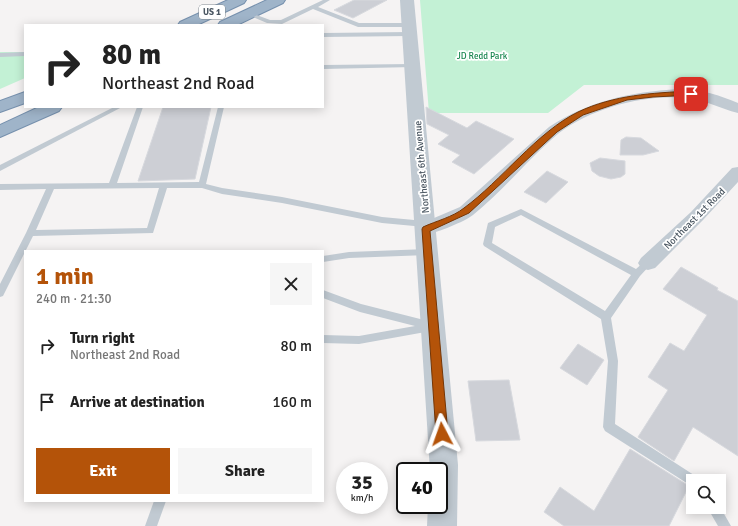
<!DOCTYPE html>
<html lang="en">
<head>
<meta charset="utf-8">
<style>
  body { margin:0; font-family:Signika,sans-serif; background:#f6f6f6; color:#222; height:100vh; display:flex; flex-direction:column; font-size:15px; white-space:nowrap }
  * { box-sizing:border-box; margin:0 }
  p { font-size:13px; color:#767676 }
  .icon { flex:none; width:22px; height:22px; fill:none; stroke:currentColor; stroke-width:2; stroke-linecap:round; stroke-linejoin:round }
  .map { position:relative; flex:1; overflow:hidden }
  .side { position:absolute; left:24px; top:250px; width:300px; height:252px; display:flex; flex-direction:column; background:#fff; border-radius:0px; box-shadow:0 2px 10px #0003 }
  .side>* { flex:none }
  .top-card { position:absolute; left:24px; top:24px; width:300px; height:84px; border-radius:0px; box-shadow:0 2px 10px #0003; background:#fff; color:#222; overflow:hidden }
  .controls { position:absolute; left:686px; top:474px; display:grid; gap:8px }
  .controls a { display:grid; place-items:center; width:40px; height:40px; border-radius:0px; background:#fff; box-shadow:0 2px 10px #0003; font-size:20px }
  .speed { position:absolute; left:336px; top:462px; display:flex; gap:8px; font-size:20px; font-weight:700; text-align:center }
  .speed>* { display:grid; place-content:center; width:52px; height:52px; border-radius:50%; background:#fff; box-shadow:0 2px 10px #0003; line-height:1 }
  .speed small { font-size:10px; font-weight:400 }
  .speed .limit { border:2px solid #111; border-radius:6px; background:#fff; color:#111 }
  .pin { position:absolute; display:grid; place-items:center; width:34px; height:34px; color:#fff; margin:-17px; border-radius:8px; box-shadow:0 2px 6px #0006 }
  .me { position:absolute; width:44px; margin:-22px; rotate:356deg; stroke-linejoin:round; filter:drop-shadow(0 0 3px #0008) }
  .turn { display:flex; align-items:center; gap:14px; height:84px; padding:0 12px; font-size:18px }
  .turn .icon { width:52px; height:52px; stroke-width:2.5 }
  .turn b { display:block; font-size:28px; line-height:34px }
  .round { display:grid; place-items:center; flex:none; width:42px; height:42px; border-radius:0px; background:#f6f6f6 }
  .headline { display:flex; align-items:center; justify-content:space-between; height:68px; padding:0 12px }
  h1 { font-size:24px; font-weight:700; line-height:30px; color:#b45309 }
  .action { display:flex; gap:8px; margin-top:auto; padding:8px 12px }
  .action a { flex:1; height:46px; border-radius:0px; background:#b45309; color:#fff; font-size:16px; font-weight:700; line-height:46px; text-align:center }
  .action a+a { background:#f6f6f6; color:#222 }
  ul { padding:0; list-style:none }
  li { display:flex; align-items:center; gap:12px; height:56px; padding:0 12px }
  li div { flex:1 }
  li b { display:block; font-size:15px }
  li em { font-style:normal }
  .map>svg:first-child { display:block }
</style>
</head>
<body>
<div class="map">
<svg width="738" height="526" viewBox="0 0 738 526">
  <rect width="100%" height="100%" fill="#f5f3f3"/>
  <g fill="#c3f1d5">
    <polygon points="420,0 738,0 738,85 584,85 548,113 429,113"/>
    <polygon points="0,52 25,52 25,78 0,89"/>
  </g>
  <g fill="#cdcfd5" stroke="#d7d9de">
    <polygon points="354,0 387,0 353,18 334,10"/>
    <polygon points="163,107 211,107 195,179 138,181"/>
    <polygon points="426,107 467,128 476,121 514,139 474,174 452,162 460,155 438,144 449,135 427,124"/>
    <polygon points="626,137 641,138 659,151 643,155 620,155 621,140"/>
    <polygon points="600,158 625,161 625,174 621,177 611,179 599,176 592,171 590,163"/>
    <polygon points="547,171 568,182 546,203 524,192"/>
    <polygon points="681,267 718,288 717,290 738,301 738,456 693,427 674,461 638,437 668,390 648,377 670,343 684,351 707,315 663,289"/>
    <polygon points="578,344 604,360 587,385 560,368"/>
    <polygon points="509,380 520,440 476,441 468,381"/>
    <polygon points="630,449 689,486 669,526 564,526 544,512 560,487 594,511"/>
  </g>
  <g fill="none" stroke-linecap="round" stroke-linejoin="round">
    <defs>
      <g id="trunk">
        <polygon points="228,0 246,0 244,3 197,25 178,25 180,22"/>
        <polygon points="267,0 285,0 283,3 237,25 218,25 220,22"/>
        <polygon points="25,92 25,103 0,112 0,101"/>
        <polygon points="39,107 62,107 59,111 0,137 0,125"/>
      </g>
    </defs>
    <use href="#trunk" stroke="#7690ad" stroke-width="2"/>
    <g fill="#c1cad2" fill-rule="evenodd">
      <polygon points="323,0 330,0 318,7 359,23 409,23 412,25 409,27 358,27 313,9 282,24 267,23 246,14 249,12 270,20 281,20"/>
      <polygon points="323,33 409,32 412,34 409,36 323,37"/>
      <polygon points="25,52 25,56 0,57 0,53"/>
      <polygon points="412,64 414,65 414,67 323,69 323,65"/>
      <polygon points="114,107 122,107 0,171 0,165"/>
      <path d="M 137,107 L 143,107 L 117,183 L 199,182 L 218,107 L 224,107 L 206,184 L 222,188 L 282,197 L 382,217 L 425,221 L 429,224 L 425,227 L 382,223 L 282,203 L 222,194 L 202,188 L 167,188 L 153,233 L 33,236 L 3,296 L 0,297 L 0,284 L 26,233 L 46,189 L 0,190 L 0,184 L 109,183 ZM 159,188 L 147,228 L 36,230 L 54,189 Z"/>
      <path d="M 521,209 L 636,269 L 645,261 L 651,261 L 652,263 L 640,276 L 611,318 L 618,361 L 615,424 L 697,477 L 699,481 L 693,481 L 693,487 L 605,431 L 603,427 L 608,361 L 601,319 L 484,246 L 483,244 L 488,223 ZM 521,215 L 631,275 L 605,311 L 492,243 L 495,227 Z"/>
      <polygon points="427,249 431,252 427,255 349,258 323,262 323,256 349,252"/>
      <polygon points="323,290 361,304 432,322 435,323 437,326 434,330 431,331 359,344 323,343 323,335 359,336 415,326 360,312 323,298"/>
      <polygon points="154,501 166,501 157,526 145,526"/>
      <polygon points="719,505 731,526 718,526 707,507 719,507"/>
    </g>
    <g fill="#c1cad2" fill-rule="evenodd">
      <path d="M 678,89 C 698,88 719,95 738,103 L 738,113 C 720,109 705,99 686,98 C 645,94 592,108 559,133 C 529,158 504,190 473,215 C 464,222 438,232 426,235 L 420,234 L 417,229 L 420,224 L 460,207 L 549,127 C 589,101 630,92 678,89 Z"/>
      <polygon points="738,167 738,182 703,220 655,268 648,270 641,268 638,263 641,258 691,212 732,168"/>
    </g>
    <polygon fill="#c1cad2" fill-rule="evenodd" points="400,0 414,0 458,465 457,526 427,526 428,505 439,505 439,471 430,471"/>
    <use href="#trunk" fill="#9fb4c9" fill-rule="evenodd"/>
  </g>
  <path fill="#b45309" stroke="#753606" d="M 691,91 L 693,92 L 693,95 L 653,97 L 627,100 L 583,115 L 557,132 L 469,213 L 430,231 L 448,434 L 446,438 L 442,439 L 438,438 L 436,434 L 422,229 L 423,227 C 436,221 453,217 464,208 C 501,181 537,132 578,112 C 614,95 652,93 691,91 Z"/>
  <g text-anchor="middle" stroke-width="3.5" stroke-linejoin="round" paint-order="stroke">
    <rect fill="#fff" stroke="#808990" stroke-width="1" x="199" y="5" width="26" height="14" rx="3"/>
    <g font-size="9" font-weight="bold" fill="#4a5661">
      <text x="212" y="15">US 1</text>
    </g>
    <g font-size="9" fill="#17864f" stroke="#fff">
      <text x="482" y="59">JD Redd Park</text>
    </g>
    <g font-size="10" fill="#4a5661" stroke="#fff">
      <text transform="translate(421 167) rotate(-95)" y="4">Northeast 6th Avenue</text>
      <text transform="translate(694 218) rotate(-45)" y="4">Northeast 1st Road</text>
    </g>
  </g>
</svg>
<div class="controls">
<a><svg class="icon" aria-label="search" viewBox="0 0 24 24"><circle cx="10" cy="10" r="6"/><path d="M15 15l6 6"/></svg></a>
</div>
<div class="speed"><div>35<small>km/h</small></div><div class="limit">40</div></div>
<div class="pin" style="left:691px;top:94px;background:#d93025"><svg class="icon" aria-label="arrive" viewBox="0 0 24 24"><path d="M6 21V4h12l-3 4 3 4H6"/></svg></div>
<svg class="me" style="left:442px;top:434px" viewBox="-20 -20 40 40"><path d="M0-17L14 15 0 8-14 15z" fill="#b45309" stroke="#fff" stroke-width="4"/></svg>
<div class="top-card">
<div class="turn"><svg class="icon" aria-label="right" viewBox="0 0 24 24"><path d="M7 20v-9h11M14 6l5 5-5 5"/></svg><div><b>80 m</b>Northeast 2nd Road</div></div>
</div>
<section class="side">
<div class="headline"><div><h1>1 min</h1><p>240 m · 21:30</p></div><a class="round"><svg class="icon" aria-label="close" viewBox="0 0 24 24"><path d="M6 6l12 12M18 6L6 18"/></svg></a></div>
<ul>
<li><svg class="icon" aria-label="right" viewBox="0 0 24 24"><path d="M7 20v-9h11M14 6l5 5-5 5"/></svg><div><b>Turn right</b><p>Northeast 2nd Road</p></div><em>80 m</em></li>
<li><svg class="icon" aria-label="arrive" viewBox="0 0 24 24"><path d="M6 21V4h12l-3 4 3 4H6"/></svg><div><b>Arrive at destination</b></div><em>160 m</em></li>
</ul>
<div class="action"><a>Exit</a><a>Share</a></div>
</section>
</div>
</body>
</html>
